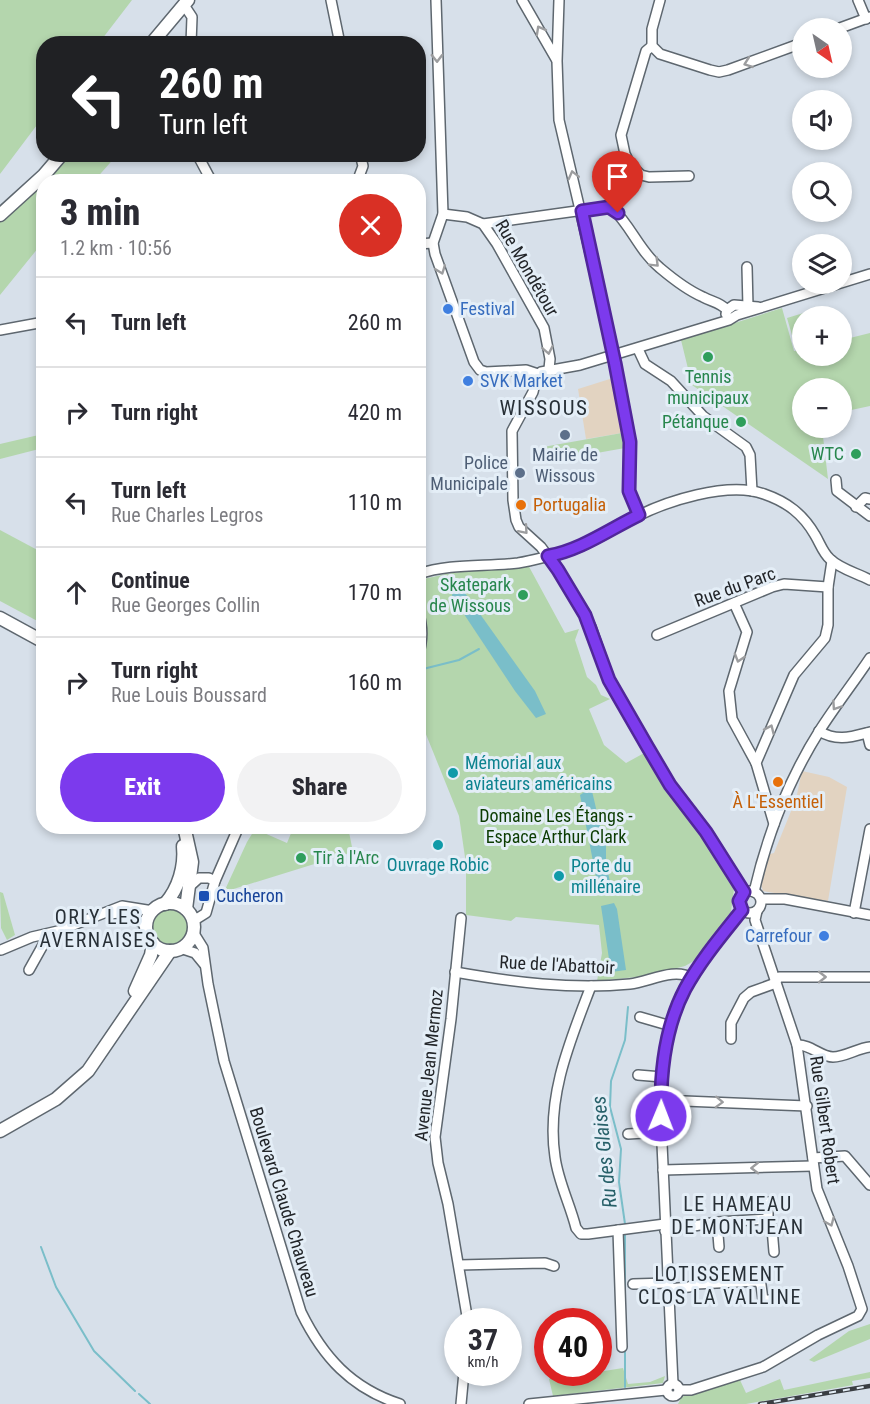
<!DOCTYPE html>
<html lang="en">
<head>
<meta charset="utf-8">
<style>
  body { margin:0; font-family:"Roboto Condensed",sans-serif; background:#f2f2f3; color:#2b2b33; height:100vh; display:flex; flex-direction:column; font-size:22px; white-space:nowrap }
  * { box-sizing:border-box; margin:0 }
  p { font-size:20px; color:#7c7c81 }
  .icon { flex:none; width:33px; height:33px; fill:none; stroke:currentColor; stroke-width:2; stroke-linecap:round; stroke-linejoin:round }
  .map { position:relative; flex:1; overflow:hidden }
  .details { position:absolute; left:36px; top:174px; width:390px; height:660px; display:flex; flex-direction:column; background:#fff; border-radius:24px; box-shadow:0 3px 9px #0003 }
  .details>* { flex:none }
  .guide { position:absolute; left:36px; top:36px; width:390px; height:126px; border-radius:24px; box-shadow:0 3px 9px #0003; background:#202124; color:#fff; overflow:hidden }
  .needle { width:39px; rotate:146deg }
  .tools { position:absolute; left:792px; top:18px; display:grid; gap:12px }
  .tools a { display:grid; place-items:center; width:60px; height:60px; border-radius:50%; background:#fff; box-shadow:0 3px 9px #0003; font-size:30px }
  .speed { position:absolute; left:444px; top:1308px; display:flex; gap:12px; font-size:30px; font-weight:700; text-align:center }
  .speed>* { display:grid; place-content:center; width:78px; height:78px; border-radius:50%; background:#fff; box-shadow:0 3px 9px #0003; line-height:1 }
  .speed small { font-size:15px; font-weight:400 }
  .speed .limit { border:9px solid #d22; background:#fff; color:#111 }
  .pin { position:absolute; display:grid; place-items:center; width:51px; height:51px; color:#fff; margin:-62px -26px; border-radius:50% 50% 50% 0; rotate:-45deg; box-shadow:0 0 6px #0007 }
  .pin .icon { rotate:45deg }
  .me { position:absolute; width:66px; margin:-33px; rotate:1deg; stroke-linejoin:round; filter:drop-shadow(0 0 4px #0008) }
  .turn { display:flex; align-items:center; gap:21px; height:126px; padding:0 24px; font-size:27px }
  .turn .icon { width:78px; height:78px; stroke-width:2.5 }
  .turn b { display:block; font-size:42px; line-height:51px }
  .round { display:grid; place-items:center; flex:none; width:63px; height:63px; border-radius:32px; background:#f2f2f3 }
  .head { display:flex; align-items:center; justify-content:space-between; height:102px; padding:0 24px }
  h1 { font-size:36px; font-weight:800; line-height:45px }
  .primary-button { display:flex; gap:12px; margin-top:auto; padding:12px 24px }
  .primary-button a { flex:1; height:69px; border-radius:36px; background:#7c3aed; color:#fff; font-size:24px; font-weight:800; line-height:69px; text-align:center }
  .primary-button a+a { background:#f2f2f3; color:#2b2b33 }
  ul { padding:0; list-style:none }
  li { display:flex; align-items:center; gap:18px; height:90px; padding:0 24px; border-top:2px solid #e1e1e2 }
  li div { flex:1 }
  li b { display:block; font-size:22px }
  li em { font-style:normal }
  .map>svg:first-child { display:block }
</style>
</head>
<body>
<div class="map">
<svg width="870" height="1404" viewBox="0 0 870 1404">
  <rect width="100%" height="100%" fill="#d7e0ea"/>
  <g fill="#e2d3c1">
    <polygon points="613,378 622,433 586,439 578,389"/>
    <polygon points="802,771 829,777 847,787 828,901 768,892 763,891 761,885 770,854 774,853 796,799"/>
  </g>
  <g fill="#b4d6ad">
    <polygon points="0,0 132,0 99,43 44,44 43,117 0,174"/>
    <polygon points="64,155 117,155 94,181 44,182 43,242 0,295 0,218"/>
    <polygon points="782,308 794,351 802,350 802,356 842,356 842,340 870,333 870,406 842,412 842,388 802,388 802,428 822,428 828,479 692,385 681,340"/>
    <polygon points="820,308 822,316 802,316 802,347 796,349 787,318"/>
    <polygon points="622,433 625,448 546,462 543,447"/>
    <polygon points="43,434 43,448 0,459 0,444"/>
    <polygon points="0,530 43,553 43,624 0,601"/>
    <polygon points="527,563 565,633 579,629 575,640 587,677 596,685 601,695 610,699 589,709 604,745 626,763 646,752 670,793 725,871 734,889 730,919 701,957 685,966 646,976 597,981 602,953 599,925 516,917 511,921 466,915 466,864 459,816 419,717 419,677 427,632 419,598 419,580 446,574"/>
    <polygon points="294,826 348,827 353,852 224,892 247,842 255,829 287,843"/>
    <polygon points="0,892 3,893 15,935 7,940 1,928"/>
    <circle cx="171" cy="926" r="19"/>
    <polygon points="870,1324 870,1339 814,1362 809,1360 849,1331"/>
    <polygon points="623,1368 628,1384 650,1382 665,1376 663,1383 553,1396 549,1379 558,1374 598,1372"/>
    <polygon points="870,1372 870,1378 852,1381 853,1385 746,1404 678,1404 681,1398 686,1395 740,1380 746,1393 780,1379 784,1390"/>
  </g>
  <g fill="#7abec9">
    <polygon points="460,586 535,691 546,714 536,718 515,691 452,596 453,590"/>
    <polygon points="586,791 592,791 602,834 606,846 606,864 611,886 609,892 601,894 599,892 580,795"/>
    <polygon points="614,903 617,909 626,970 611,972 601,906"/>
  </g>
  <g fill="none" stroke-linecap="round" stroke-linejoin="round">
    <g stroke="#7abec9" stroke-width="2">
      <polyline points="423,669 459,660 479,649"/>
      <polyline points="625,1224 619,1182 621,1149 610,1107 611,1081 625,1040 628,1007"/>
      <polyline points="625,1235 625,1307"/>
      <polyline points="41,1247 56,1287 94,1351 135,1391"/>
      <polyline points="625,1349 625,1387"/>
      <polyline points="139,1394 150,1404"/>
    </g>
    <defs>
      <g id="minor">
        <polyline points="331,0 340,44"/>
        <polyline points="436,0 443,214 433,243 435,254 474,362 480,370 486,372 526,370 538,374"/>
        <polyline points="522,0 556,59"/>
        <polyline points="559,0 557,61 559,120 614,355 630,442 629,491 639,515"/>
        <polyline points="660,0 652,29 652,46 660,54 710,70 719,72 728,70 802,43"/>
        <polyline points="858,0 866,19"/>
        <polyline points="184,5 192,17 191,44"/>
        <polyline points="840,28 870,17"/>
        <polyline points="652,46 646,51 621,135 625,154 630,164 641,175 649,177 689,176"/>
        <polyline points="197,154 212,182"/>
        <polyline points="357,182 363,166 360,154"/>
        <polyline points="443,214 467,217 483,224 497,244 544,328 550,359 549,369"/>
        <path d="M 483,224 L 591,209 L 613,209 C 631,226 640,252 660,268 C 673,279 687,290 703,297 C 712,302 720,302 727,310"/>
        <polyline points="418,244 433,243"/>
        <polyline points="747,267 748,307 747,310"/>
        <polyline points="726,314 727,310 734,305 758,307"/>
        <polyline points="0,330 44,322"/>
        <polyline points="638,349 645,364 671,381 703,416 746,447 750,455 752,491"/>
        <polyline points="836,480 837,491 870,516"/>
        <polyline points="856,507 865,498 870,499"/>
        <path d="M 418,574 C 451,563 485,567 518,563 C 531,561 545,557 558,554 C 584,548 609,531 632,519 C 665,501 728,481 764,494 C 787,502 803,514 815,535 C 820,543 823,553 830,559 C 840,569 857,573 870,580"/>
        <polyline points="734,603 747,632 729,691 732,719 756,763"/>
        <path d="M 418,610 C 423,627 423,640 418,657"/>
        <polyline points="657,635 772,587 784,584 828,587"/>
        <path d="M 819,731 C 837,742 851,737 870,732"/>
        <polyline points="867,733 870,745"/>
        <polyline points="774,824 756,763 794,675 825,638 828,625 828,587 832,561"/>
        <polyline points="189,887 199,878 209,878 215,881"/>
        <circle cx="750" cy="902" r="11"/>
        <polyline points="744,892 706,832 670,785 647,746 609,680 591,627 558,570 541,547 519,527 516,520 513,500 512,431 533,392 537,375 541,372 580,365 729,320 737,315 870,274"/>
        <path d="M 754,892 C 767,836 789,779 820,730 C 836,705 854,682 870,658"/>
        <polyline points="761,899 785,899 870,915"/>
        <polyline points="854,913 870,829"/>
        <path d="M 111,914 C 126,911 134,918 147,926"/>
        <polyline points="192,918 198,918 206,913 215,881 239,826"/>
        <polyline points="461,918 451,1019 435,1137 438,1163 448,1204 468,1322"/>
        <path d="M 193,932 L 203,948 L 208,984 L 224,1061 L 301,1312 C 323,1357 351,1388 400,1404"/>
        <polyline points="180,948 195,953 204,964"/>
        <polyline points="1,950 32,937 58,931 122,906 153,911"/>
        <polyline points="29,970 43,945 53,934"/>
        <path d="M 455,972 C 512,982 572,990 630,984 C 649,982 674,967 692,978"/>
        <path d="M 591,986 C 570,1041 546,1097 555,1157 C 558,1181 570,1204 576,1228 L 581,1234 L 588,1234 L 665,1224"/>
        <polyline points="640,1017 671,1026"/>
        <polyline points="731,1039 731,1023 744,998 751,992 773,984 779,977 870,977"/>
        <path d="M 797,1045 C 810,1044 821,1057 833,1057 C 845,1057 858,1048 870,1047"/>
        <polyline points="638,1075 662,1077"/>
        <polyline points="660,1100 807,1106"/>
        <polyline points="628,1134 661,1132"/>
        <polyline points="813,1158 845,1156 870,1185"/>
        <polyline points="663,1170 813,1166"/>
        <polyline points="768,1202 768,1219 772,1228 774,1252"/>
        <polyline points="717,1222 719,1247"/>
        <polyline points="618,1230 622,1347"/>
        <polyline points="665,1231 717,1222 768,1219"/>
        <polyline points="459,1265 545,1263 554,1266"/>
        <polyline points="633,1284 668,1283"/>
        <polyline points="668,1289 689,1287 696,1284 758,1281 761,1285 763,1300 777,1300"/>
        <circle cx="673" cy="1390" r="6"/>
        <path d="M 673,1384 L 660,1100 C 663,1064 667,1030 681,997 C 695,965 721,937 742,910"/>
        <polyline points="679,1390 691,1390 763,1367 818,1335 858,1316 862,1309 848,1266 817,1189 797,1045 757,926 755,920 757,911"/>
        <polyline points="461,1404 464,1372"/>
        <polyline points="529,1404 666,1390"/>
      </g>
      <g id="major">
        <polyline points="151,44 188,0"/>
        <polyline points="0,215 44,175 62,154"/>
        <polyline points="0,618 44,642"/>
        <polyline points="184,826 192,862 186,909"/>
        <circle cx="170" cy="927" r="24"/>
        <path d="M 165,904 C 179,888 185,866 183,846"/>
        <polyline points="135,991 151,955 153,943"/>
        <polyline points="0,1131 56,1099 88,1071 170,951"/>
      </g>
    </defs>
    <use href="#minor" stroke="#5e676f" stroke-width="12"/>
    <use href="#major" stroke="#5e676f" stroke-width="15"/>
    <use href="#minor" stroke="#fff" stroke-width="9"/>
    <use href="#major" stroke="#fff" stroke-width="12"/>
    <defs>
      <polyline id="rail" points="760,1404 870,1386"/>
    </defs>
    <use href="#rail" stroke="#3a3e43" stroke-width="4.5"/>
    <use href="#rail" stroke="#e4eef7" stroke-width="2" stroke-dasharray="7" stroke-linecap="butt"/>
  </g>
  <defs><path id="oneway-chevron" d="M-2-3.5L2.5 0L-2 3.5" fill="none" stroke-width="1.6" stroke-linecap="round" stroke-linejoin="round" transform="scale(1.5)"/></defs>
  <g stroke="#9c9d9f">
    <use href="#oneway-chevron" transform="translate(540 30) rotate(-119)"/>
    <use href="#oneway-chevron" transform="translate(437 58) rotate(89)"/>
    <use href="#oneway-chevron" transform="translate(748 63) rotate(160)"/>
    <use href="#oneway-chevron" transform="translate(573 175) rotate(-104)"/>
    <use href="#oneway-chevron" transform="translate(655 263) rotate(45)"/>
    <use href="#oneway-chevron" transform="translate(441 270) rotate(69)"/>
    <use href="#oneway-chevron" transform="translate(548 350) rotate(79)"/>
    <use href="#oneway-chevron" transform="translate(524 530) rotate(49)"/>
    <use href="#oneway-chevron" transform="translate(739 658) rotate(107)"/>
    <use href="#oneway-chevron" transform="translate(836 706) rotate(124)"/>
    <use href="#oneway-chevron" transform="translate(770 729) rotate(-66)"/>
    <use href="#oneway-chevron" transform="translate(822 977)"/>
    <use href="#oneway-chevron" transform="translate(719 1102) rotate(2)"/>
    <use href="#oneway-chevron" transform="translate(755 1168) rotate(179)"/>
    <use href="#oneway-chevron" transform="translate(830 1222) rotate(67)"/>
  </g>
  <g fill="none" stroke-linecap="round" stroke-linejoin="round">
    <defs>
      <path id="route" d="M 618,213 L 609,207 L 582,211 L 615,363 L 630,442 L 629,491 L 639,515 C 608,530 581,550 548,556 L 558,570 L 585,615 L 609,680 L 647,746 L 670,785 L 706,832 L 744,892 L 739,901 L 742,910 C 722,935 700,961 685,989 C 665,1027 660,1074 661,1116"/>
    </defs>
    <use href="#route" stroke="#51269a" stroke-width="15"/>
    <use href="#route" stroke="#7c3aed" stroke-width="10"/>
  </g>
  <g fill="#3f7fe0" stroke="#e4eef7" stroke-width="2">
    <circle cx="448" cy="309" r="6"/>
    <circle cx="468" cy="381" r="6"/>
    <circle cx="824" cy="936" r="6"/>
  </g>
  <g fill="#2e9e5b" stroke="#e4eef7" stroke-width="2">
    <circle cx="708" cy="357" r="6"/>
    <circle cx="741" cy="422" r="6"/>
    <circle cx="856" cy="454" r="6"/>
    <circle cx="523" cy="595" r="6"/>
    <circle cx="301" cy="858" r="6"/>
  </g>
  <g fill="#5c6f8a" stroke="#e4eef7" stroke-width="2">
    <circle cx="565" cy="435" r="6"/>
    <circle cx="520" cy="473" r="6"/>
  </g>
  <g fill="#e8710a" stroke="#e4eef7" stroke-width="2">
    <circle cx="521" cy="505" r="6"/>
    <circle cx="778" cy="782" r="6"/>
  </g>
  <g fill="#0f9aa8" stroke="#e4eef7" stroke-width="2">
    <circle cx="453" cy="773" r="6"/>
    <circle cx="438" cy="845" r="6"/>
    <circle cx="559" cy="876" r="6"/>
  </g>
  <rect fill="#1a4fb4" stroke="#e4eef7" stroke-width="2" x="198" y="890" width="12" height="12" rx="3"/>
  <g text-anchor="middle" stroke-width="6" stroke-linejoin="round" paint-order="stroke">
    <g font-size="18" fill="#222529" stroke="#e4eef7">
      <text transform="translate(527 268) rotate(60)" y="6">Rue Mondétour</text>
      <text transform="translate(735 587) rotate(-20)" y="6">Rue du Parc</text>
      <text transform="translate(557 965) rotate(3)" y="6">Rue de l'Abattoir</text>
      <text transform="translate(429 1065) rotate(-84)" y="6">Avenue Jean Mermoz</text>
      <text transform="translate(825 1120) rotate(82)" y="6">Rue Gilbert Robert</text>
      <text transform="translate(284 1202) rotate(73)" y="6">Boulevard Claude Chauveau</text>
    </g>
    <g font-size="18" fill="#366cbe" stroke="#e4eef7" text-anchor="start">
      <text x="460" y="315">Festival</text>
      <text x="480" y="387">SVK Market</text>
      <text x="812" y="942" text-anchor="end">Carrefour</text>
    </g>
    <g font-size="18" fill="#27864d" stroke="#e4eef7" text-anchor="end">
      <text x="708" y="383" text-anchor="middle">Tennis<tspan x="708" dy="21">municipaux</tspan></text>
      <text x="729" y="428">Pétanque</text>
      <text x="844" y="460">WTC</text>
      <text x="511" y="591">Skatepark<tspan x="511" dy="21">de Wissous</tspan></text>
      <text x="313" y="864" text-anchor="start">Tir à l'Arc</text>
    </g>
    <g font-size="18" fill="#4e5e75" stroke="#e4eef7">
      <text x="565" y="461">Mairie de<tspan x="565" dy="21">Wissous</tspan></text>
      <text x="508" y="469" text-anchor="end">Police<tspan x="508" dy="21">Municipale</tspan></text>
    </g>
    <g font-size="18" fill="#c56008" stroke="#e4eef7" text-anchor="start">
      <text x="533" y="511">Portugalia</text>
      <text x="778" y="808" text-anchor="middle">À L'Essentiel</text>
    </g>
    <g font-size="18" fill="#0d838f" stroke="#e4eef7" text-anchor="start">
      <text x="465" y="769">Mémorial aux<tspan x="465" dy="21">aviateurs américains</tspan></text>
      <text x="438" y="871" text-anchor="middle">Ouvrage Robic</text>
      <text x="571" y="872">Porte du<tspan x="571" dy="21">millénaire</tspan></text>
    </g>
    <g font-size="18" fill="#0b3c01" stroke="#e4eef7">
      <text x="556" y="822">Domaine Les Étangs -<tspan x="556" dy="21">Espace Arthur Clark</tspan></text>
    </g>
    <g font-size="18" fill="#164399" stroke="#e4eef7" text-anchor="start">
      <text x="216" y="902">Cucheron</text>
    </g>
    <g font-size="20" letter-spacing="1.5" fill="#283037" stroke="#e4eef7">
      <text x="98" y="924">ORLY LES<tspan x="98" dy="23">AVERNAISES</tspan></text>
      <text x="738" y="1211">LE HAMEAU<tspan x="738" dy="23">DE MONTJEAN</tspan></text>
      <text x="720" y="1281">LOTISSEMENT<tspan x="720" dy="23">CLOS LA VALLINE</tspan></text>
    </g>
    <g font-size="20" font-style="italic" fill="#276069" stroke="#e4eef7">
      <text transform="translate(604 1152) rotate(-96)" y="7">Ru des Glaises</text>
    </g>
    <g font-size="21" letter-spacing="1.5" fill="#283037" stroke="#e4eef7">
      <text x="544" y="415">WISSOUS</text>
    </g>
  </g>
</svg>
<div class="tools">
<a><svg class="needle" viewBox="-14 -14 28 28"><path d="M0-13l5 13h-10z" fill="#e53935"/><path d="M0 13l5-13h-10z" fill="#7c7c81"/></svg></a>
<a><svg class="icon" aria-label="sound" viewBox="0 0 24 24"><path d="M4 9h4l5-4v14l-5-4H4zM17 9q2 3 0 6"/></svg></a>
<a><svg class="icon" aria-label="search" viewBox="0 0 24 24"><circle cx="10" cy="10" r="6"/><path d="M15 15l6 6"/></svg></a>
<a><svg class="icon" aria-label="layers" viewBox="0 0 24 24"><path d="M12 4l9 5-9 5-9-5zM3 14l9 5 9-5"/></svg></a>
<a>+</a>
<a>−</a>
</div>
<div class="speed"><div>37<small>km/h</small></div><div class="limit">40</div></div>
<div class="pin" style="left:618px;top:213px;background:#d93025"><svg class="icon" aria-label="arrive" viewBox="0 0 24 24"><path d="M6 21V4h12l-3 4 3 4H6"/></svg></div>
<svg class="me" style="left:661px;top:1116px" viewBox="-20 -20 40 40"><circle r="17" fill="#7c3aed" stroke="#fff" stroke-width="3"/><path d="M0-11L8 9 0 5-8 9z" fill="#fff"/></svg>
<div class="guide">
<div class="turn"><svg class="icon" aria-label="left" viewBox="0 0 24 24"><path d="M17 20v-9H6M10 6l-5 5 5 5"/></svg><div><b>260 m</b>Turn left</div></div>
</div>
<section class="details">
<div class="head"><div><h1>3 min</h1><p>1.2 km · 10:56</p></div><a class="round" style="background:#d93025;color:#fff"><svg class="icon" aria-label="close" viewBox="0 0 24 24"><path d="M6 6l12 12M18 6L6 18"/></svg></a></div>
<ul>
<li><svg class="icon" aria-label="left" viewBox="0 0 24 24"><path d="M17 20v-9H6M10 6l-5 5 5 5"/></svg><div><b>Turn left</b></div><em>260 m</em></li>
<li><svg class="icon" aria-label="right" viewBox="0 0 24 24"><path d="M7 20v-9h11M14 6l5 5-5 5"/></svg><div><b>Turn right</b></div><em>420 m</em></li>
<li><svg class="icon" aria-label="left" viewBox="0 0 24 24"><path d="M17 20v-9H6M10 6l-5 5 5 5"/></svg><div><b>Turn left</b><p>Rue Charles Legros</p></div><em>110 m</em></li>
<li><svg class="icon" aria-label="ahead" viewBox="0 0 24 24"><path d="M12 20V5M6 11l6-6 6 6"/></svg><div><b>Continue</b><p>Rue Georges Collin</p></div><em>170 m</em></li>
<li><svg class="icon" aria-label="right" viewBox="0 0 24 24"><path d="M7 20v-9h11M14 6l5 5-5 5"/></svg><div><b>Turn right</b><p>Rue Louis Boussard</p></div><em>160 m</em></li>
</ul>
<div class="primary-button"><a>Exit</a><a>Share</a></div>
</section>
</div>
</body>
</html>
